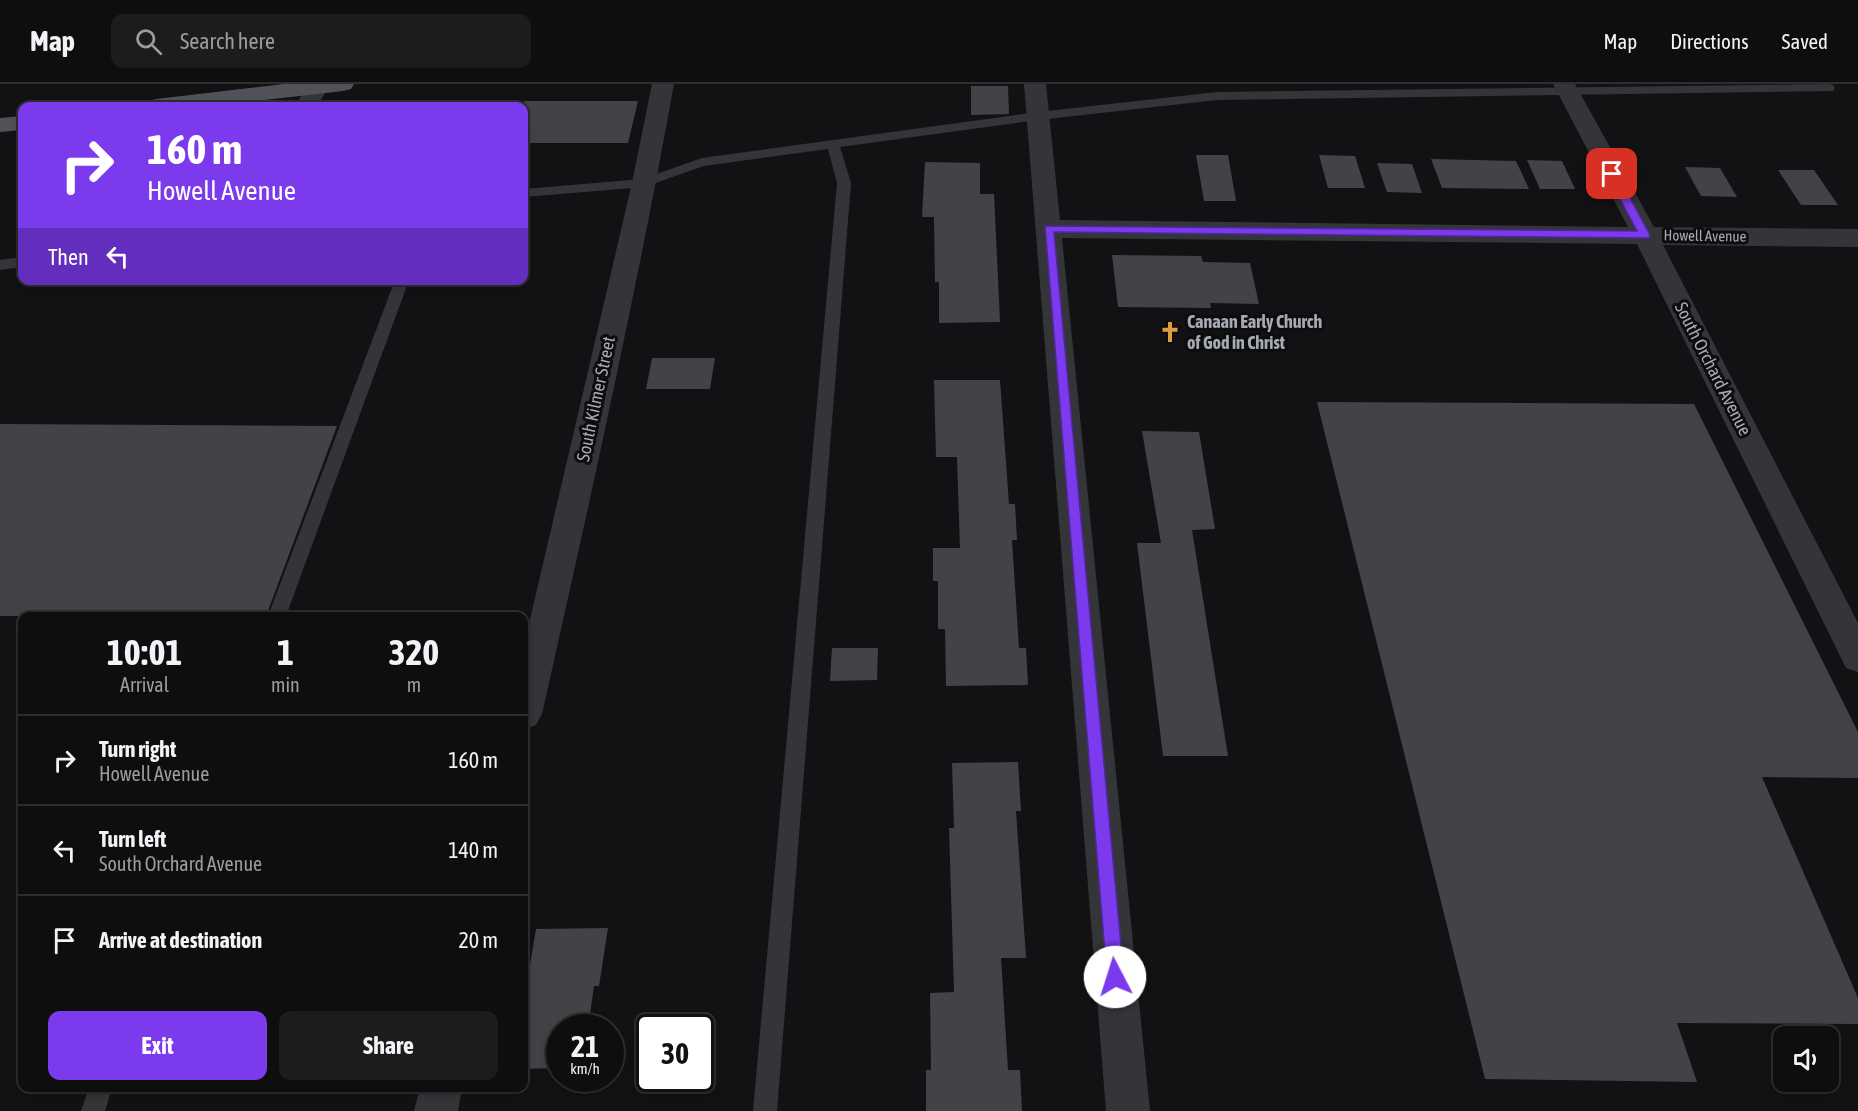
<!DOCTYPE html>
<html lang="en">
<head>
<meta charset="utf-8">
<style>
  body { margin:0; font-family:"Asap Condensed",sans-serif; background:#1c1c1d; color:#f1f3f6; height:100vh; display:flex; flex-direction:column; font-size:22px; white-space:nowrap }
  * { box-sizing:border-box; margin:0 }
  p { font-size:20px; color:#9b9c9e }
  .icon { flex:none; width:33px; height:33px; fill:none; stroke:currentColor; stroke-width:2; stroke-linecap:round; stroke-linejoin:round }
  .map { position:relative; flex:1; overflow:hidden }
  .side { position:absolute; left:18px; top:528px; width:510px; height:480px; display:flex; flex-direction:column; background:#0e0e0f; border-radius:12px; box-shadow:0 3px 9px #0003,0 0 0 2px #2e2e2f }
  .side>* { flex:none }
  .top-card { position:absolute; left:18px; top:18px; width:510px; height:183px; border-radius:12px; box-shadow:0 3px 9px #0003,0 0 0 2px #2e2e2f; background:#7c3aed; color:#fff; overflow:hidden }
  .buttons { position:absolute; left:1773px; top:942px; display:grid; gap:12px }
  .buttons a { display:grid; place-items:center; width:66px; height:66px; border-radius:12px; background:#0e0e0f; box-shadow:0 3px 9px #0003,0 0 0 2px #2e2e2f; font-size:30px }
  .speed { position:absolute; left:546px; top:930px; display:flex; gap:12px; font-size:30px; font-weight:700; text-align:center }
  .speed>* { display:grid; place-content:center; width:78px; height:78px; border-radius:50%; background:#0e0e0f; box-shadow:0 3px 9px #0003,0 0 0 2px #2e2e2f; line-height:1 }
  .speed small { font-size:15px; font-weight:400 }
  .speed .limit { border:3px solid #111; border-radius:9px; background:#fff; color:#111 }
  .pin { position:absolute; display:grid; place-items:center; width:51px; height:51px; color:#fff; margin:-26px; border-radius:12px; box-shadow:0 3px 9px #0006 }
  .me { position:absolute; width:66px; margin:-33px; rotate:355deg; stroke-linejoin:round; filter:drop-shadow(0 0 4px #0008) }
  .turn { display:flex; align-items:center; gap:21px; height:126px; padding:0 30px; font-size:27px }
  .turn .icon { width:78px; height:78px; stroke-width:2.5 }
  .turn b { display:block; font-size:42px; line-height:51px }
  .then { display:flex; align-items:center; height:57px; padding:0 30px; background:#0003; gap:12px; font-size:22px }
  .eta { display:flex; justify-content:space-evenly; align-items:center; height:102px; text-align:center }
  .eta b { font-size:36px; font-weight:700; line-height:42px }
  .cta { display:flex; gap:12px; margin-top:auto; padding:12px 30px }
  .cta a { flex:1; height:69px; border-radius:12px; background:#7c3aed; color:#fff; font-size:24px; font-weight:700; line-height:69px; text-align:center }
  .cta a+a { background:#1c1c1d; color:#f1f3f6 }
  ul { padding:0; list-style:none }
  li { display:flex; align-items:center; gap:18px; height:90px; padding:0 30px; border-top:2px solid #2e2e2f }
  li div { flex:1 }
  li b { display:block; font-size:22px }
  li em { font-style:normal }
  header { display:flex; align-items:center; gap:36px; box-sizing:border-box; height:84px; padding:0 30px; background:#0e0e0f; border-bottom:2px solid #2e2e2f }
  header strong { font-size:28px }
  nav { display:flex; gap:33px; margin-inline-start:auto; font-size:21px }
  .search { width:420px; height:54px; background:#1c1c1d; display:flex; align-items:center; gap:15px; box-sizing:border-box; padding:0 21px; border-radius:12px; color:#9b9c9e; font-size:22px }
  .map>svg:first-child { display:block }
</style>
</head>
<body>
<header>
<strong>Map</strong>
<div class="search"><svg class="icon" aria-label="search" viewBox="0 0 24 24"><circle cx="10" cy="10" r="6"/><path d="M15 15l6 6"/></svg>Search here</div>
<nav><a>Map</a><a>Directions</a><a>Saved</a></nav>
</header>
<div class="map">
<svg width="1858" height="1027" viewBox="0 0 1858 1027">
  <rect width="100%" height="100%" fill="#121214"/>
  <g fill="#414347">
    <polygon points="971,2 1008,2 1009,30 971,31"/>
    <polygon points="524,17 638,17 628,59 524,59"/>
    <polygon points="1196,71 1228,71 1236,117 1204,117"/>
    <polygon points="1319,71 1355,72 1365,104 1328,104"/>
    <polygon points="1431,75 1516,77 1529,105 1442,104"/>
    <polygon points="1527,76 1562,77 1575,105 1540,105"/>
    <polygon points="925,78 980,79 980,110 994,110 1000,238 939,239 939,198 935,198 934,133 922,133"/>
    <polygon points="1377,79 1412,80 1422,109 1387,108"/>
    <polygon points="1685,83 1720,84 1737,113 1701,112"/>
    <polygon points="1778,86 1814,86 1838,121 1801,121"/>
    <polygon points="1112,171 1201,172 1203,178 1250,179 1259,220 1210,219 1211,224 1118,223"/>
    <polygon points="652,274 715,274 710,305 646,305"/>
    <polygon points="934,296 1000,296 1009,420 1015,420 1017,456 1012,456 1019,564 1026,564 1028,601 946,602 945,545 938,545 938,497 933,497 933,464 960,464 957,373 936,373"/>
    <polygon points="1317,318 1694,320 1858,648 1858,694 1762,693 1858,914 1858,940 1677,939 1697,998 1485,995"/>
    <polygon points="0,340 337,342 266,532 0,532"/>
    <polygon points="1142,347 1199,348 1215,445 1192,446 1228,672 1163,672 1137,459 1161,459"/>
    <polygon points="832,564 878,564 877,596 830,597"/>
    <polygon points="1018,678 1021,727 1016,727 1026,874 1001,874 1008,986 1020,986 1022,1027 926,1027 926,986 931,986 930,909 954,908 949,744 954,744 952,679"/>
    <polygon points="608,844 599,902 594,902 588,944 560,944 560,984 524,985 524,916 536,845"/>
  </g>
  <g fill="none" stroke-linecap="round" stroke-linejoin="round">
    <g fill="#343538" fill-rule="evenodd">
      <polygon points="1829,0 1833,1 1835,4 1833,7 1217,16 1038,36 840,63 851,99 777,1027 753,1027 837,99 828,65 704,82 644,103 524,113 524,105 642,95 702,74 1038,28 1217,8"/>
      <polygon points="22,173 22,183 0,186 0,176"/>
      <polygon points="395,196 409,196 286,532 268,532"/>
      <polygon points="89,1004 112,1004 105,1027 81,1027"/>
    </g>
    <g fill="#343538" fill-rule="evenodd">
      <polygon points="308,0 326,0 329,3 317,22 295,22"/>
      <path d="M 652,0 L 674,0 C 636,211 589,421 542,630 L 536,641 L 524,646 L 524,561 L 632,99 Z"/>
      <polygon points="1024,0 1046,0 1060,136 1628,143 1553,0 1575,0 1654,143 1858,145 1858,163 1663,161 1858,539 1858,588 1846,584 1637,160 1062,154 1150,1027 1106,1027"/>
      <polygon points="420,1004 462,1004 458,1027 414,1027"/>
    </g>
    <g fill="#505257" fill-rule="evenodd">
      <polygon points="284,0 354,0 351,5 343,7 212,22 144,22 148,17 156,15"/>
      <polygon points="22,32 22,46 0,48 0,34"/>
    </g>
  </g>
  <polygon fill="#7c3aed" stroke="#51269a" stroke-width="1.5" points="1612,87 1617,90 1650,151 1649,154 1054,148 1124,893 1121,899 1115,901 1109,899 1107,893 1045,142 1637,147 1607,90"/>
  <defs>
    <symbol id="church-bare" viewBox="-9 -9 18 18"><path d="M-1.2-6h2.4v3.5h3.3v2.4h-3.3V6h-2.4V-.1h-3.3v-2.4h3.3Z" fill="#dd9e41" stroke="#0d0d0f" stroke-width="2.5" paint-order="stroke"/></symbol>
  </defs>
  <g fill-rule="evenodd">
    <use href="#church-bare" x="1155" y="233" width="30" height="30"/>
  </g>
  <g text-anchor="middle" stroke-width="6" stroke-linejoin="round" paint-order="stroke">
    <g font-size="15" fill="#a5aab3" stroke="#0d0d0f">
      <text transform="translate(1705 152) rotate(1)" y="5">Howell Avenue</text>
    </g>
    <g font-size="18" font-weight="bold" fill="#a5aab3" stroke="#0d0d0f" text-anchor="start">
      <text x="1187" y="244">Canaan Early Church<tspan x="1187" dy="21">of God in Christ</tspan></text>
    </g>
    <g font-size="18" fill="#a5aab3" stroke="#0d0d0f">
      <text transform="translate(1713 285) rotate(63)" y="6">South Orchard Avenue</text>
      <text transform="translate(596 315) rotate(-78)" y="6">South Kilmer Street</text>
    </g>
  </g>
</svg>
<div class="buttons">
<a><svg class="icon" aria-label="sound" viewBox="0 0 24 24"><path d="M4 9h4l5-4v14l-5-4H4zM17 9q2 3 0 6"/></svg></a>
</div>
<div class="speed"><div>21<small>km/h</small></div><div class="limit">30</div></div>
<div class="pin" style="left:1612px;top:90px;background:#d93025"><svg class="icon" aria-label="arrive" viewBox="0 0 24 24"><path d="M6 21V4h12l-3 4 3 4H6"/></svg></div>
<svg class="me" style="left:1115px;top:893px" viewBox="-20 -20 40 40"><circle r="19" fill="#fff"/><path d="M0-13L10 11 0 6-10 11z" fill="#7c3aed"/></svg>
<div class="top-card">
<div class="turn"><svg class="icon" aria-label="right" viewBox="0 0 24 24"><path d="M7 20v-9h11M14 6l5 5-5 5"/></svg><div><b>160 m</b>Howell Avenue</div></div>
<div class="then">Then<svg class="icon" aria-label="left" viewBox="0 0 24 24"><path d="M17 20v-9H6M10 6l-5 5 5 5"/></svg></div>
</div>
<section class="side">
<div class="eta">
<div><b>10:01</b><p>Arrival</p></div>
<div><b>1</b><p>min</p></div>
<div><b>320</b><p>m</p></div>
</div>
<ul>
<li><svg class="icon" aria-label="right" viewBox="0 0 24 24"><path d="M7 20v-9h11M14 6l5 5-5 5"/></svg><div><b>Turn right</b><p>Howell Avenue</p></div><em>160 m</em></li>
<li><svg class="icon" aria-label="left" viewBox="0 0 24 24"><path d="M17 20v-9H6M10 6l-5 5 5 5"/></svg><div><b>Turn left</b><p>South Orchard Avenue</p></div><em>140 m</em></li>
<li><svg class="icon" aria-label="arrive" viewBox="0 0 24 24"><path d="M6 21V4h12l-3 4 3 4H6"/></svg><div><b>Arrive at destination</b></div><em>20 m</em></li>
</ul>
<div class="cta"><a>Exit</a><a>Share</a></div>
</section>
</div>
</body>
</html>
